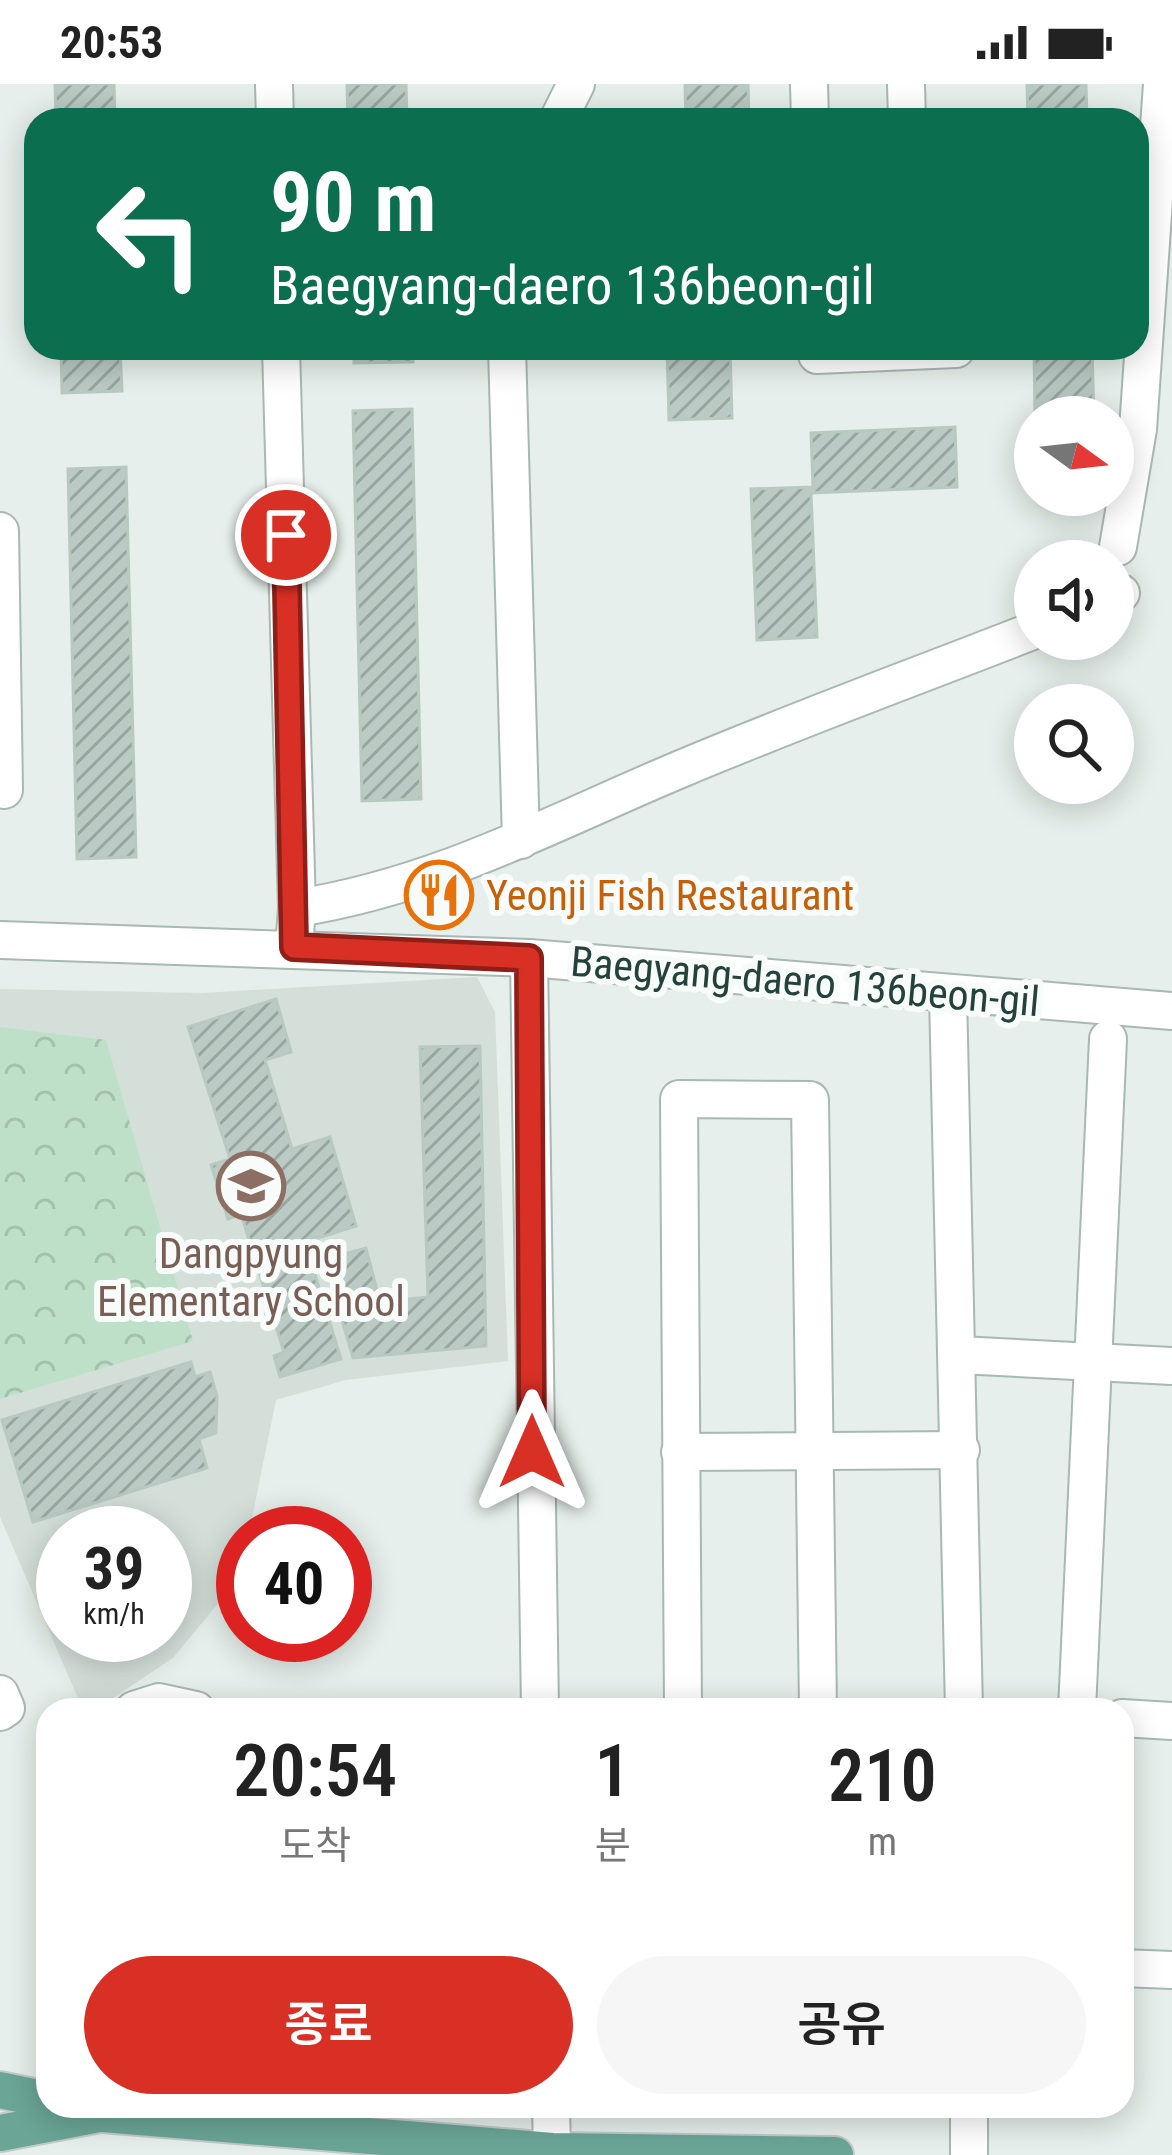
<!DOCTYPE html>
<html lang="ko">
<head>
<meta charset="utf-8">
<style>
  body { margin:0; font-family:"Roboto Condensed","Noto Sans KR",sans-serif; background:#f6f6f6; color:#222; height:100vh; display:flex; flex-direction:column; font-size:45px; white-space:nowrap }
  * { box-sizing:border-box; margin:0 }
  p { font-size:39px; color:#767676 }
  .icon { flex:none; width:66px; height:66px; fill:none; stroke:currentColor; stroke-width:2; stroke-linecap:round; stroke-linejoin:round }
  .map { position:relative; flex:1; overflow:hidden }
  .side { position:absolute; left:36px; top:1614px; width:1098px; height:420px; display:flex; flex-direction:column; background:#fff; border-radius:36px; box-shadow:0 6px 30px #0003 }
  .side>* { flex:none }
  .top-card { position:absolute; left:24px; top:24px; width:1125px; height:252px; border-radius:36px; box-shadow:0 6px 30px #0003; background:#0b6e4f; color:#fff; overflow:hidden }
  .needle { width:78px; rotate:105deg }
  .controls { position:absolute; left:1014px; top:312px; display:grid; gap:24px }
  .controls a { display:grid; place-items:center; width:120px; height:120px; border-radius:50%; background:#fff; box-shadow:0 6px 30px #0003; font-size:60px }
  .speed { position:absolute; left:36px; top:1422px; display:flex; gap:24px; font-size:60px; font-weight:700; text-align:center }
  .speed>* { display:grid; place-content:center; width:156px; height:156px; border-radius:50%; background:#fff; box-shadow:0 6px 30px #0003; line-height:1 }
  .speed small { font-size:30px; font-weight:400 }
  .speed .limit { border:18px solid #d22; background:#fff; color:#111 }
  .pin { position:absolute; display:grid; place-items:center; width:102px; height:102px; color:#fff; margin:-51px; border:6px solid #fff; border-radius:50%; box-shadow:0 3px 12px #0007 }
  .me { position:absolute; width:132px; margin:-66px; rotate:0deg; stroke-linejoin:round; filter:drop-shadow(0 0 9px #0008) }
  .turn { display:flex; align-items:center; gap:42px; height:252px; padding:0 48px; font-size:54px }
  .turn .icon { width:156px; height:156px; stroke-width:2.5 }
  .turn b { display:block; font-size:84px; line-height:102px }
  .eta { display:flex; justify-content:space-evenly; align-items:center; height:204px; text-align:center }
  .eta b { font-size:72px; font-weight:600; line-height:84px }
  .cta { display:flex; gap:24px; margin-top:auto; padding:24px 48px }
  .cta a { flex:1; height:138px; border-radius:72px; background:#d93025; color:#fff; font-size:48px; font-weight:600; line-height:138px; text-align:center }
  .cta a+a { background:#f6f6f6; color:#222 }
  .status { display:flex; justify-content:space-between; align-items:center; height:84px; padding:0 60px; background:#fff; direction:ltr }
  .status svg { height:33px; fill:currentColor }
  .map>svg:first-child { display:block }
</style>
</head>
<body>
<div class="status"><b>20:53</b><svg viewBox="0 0 49 12"><path d="M0 12V9h3v3zM5 12V6h3v6zM10 12V3h3v9zM15 12V0h3v12zM26 1h20v11H26zM47 4h2v5h-2z"/></svg></div>
<div class="map">
<svg width="1172" height="2071" viewBox="0 0 1172 2071">
  <defs>
    <pattern id="forest-crowns" width="20" height="18" patternUnits="userSpaceOnUse" patternTransform="scale(3)"><rect width="20" height="18" fill="#bfe0c8"/><path d="M2 6a3 3 0 1 1 6 0M12 15a3 3 0 1 1 6 0" fill="none" stroke="#a4c1ad"/></pattern>
    <pattern id="building-hatch" width="6" height="6" patternUnits="userSpaceOnUse" patternTransform="scale(3)"><rect width="6" height="6" fill="#bbcac4"/><path d="M-1 1l2-2M0 6l6-6M5 7l2-2" fill="none" stroke="#98a6a0"/></pattern>
  </defs>
  <rect width="100%" height="100%" fill="#e6efeb"/>
  <path fill="#d4dfda" fill-rule="evenodd" d="M 477,893 L 495,928 L 508,1277 L 346,1296 L 276,1316 L 249,1449 L 243,1449 L 240,1493 L 173,1574 L 95,1626 L 83,1626 L 0,1433 L 0,905 L 202,909 ZM 63,1449 L 165,1449 L 165,1551 L 63,1551 Z"/>
  <polygon fill="url(#forest-crowns)" points="0,943 106,956 193,1257 0,1315"/>
  <g fill="url(#building-hatch)" stroke="#b8c9c2" stroke-width="3">
    <polygon points="55,0 114,0 115,36 56,36"/>
    <polygon points="347,0 406,0 407,36 348,36"/>
    <polygon points="685,0 748,0 749,36 686,36"/>
    <polygon points="1027,0 1086,0 1087,36 1028,36"/>
    <polygon points="61,264 120,264 122,307 62,309"/>
    <polygon points="354,264 413,264 413,278 354,279"/>
    <polygon points="667,264 730,264 732,334 669,336"/>
    <polygon points="1034,264 1092,264 1094,333 1035,333"/>
    <polygon points="412,325 421,715 362,717 353,327"/>
    <polygon points="955,343 957,403 811,409 817,553 757,556 751,405 813,403 811,349"/>
    <polygon points="126,383 136,773 77,775 68,385"/>
    <polygon points="276,915 291,968 265,976 292,1065 330,1053 356,1142 305,1158 341,1275 280,1293 274,1272 284,1268 241,1130 228,1135 211,1081 230,1075 188,943"/>
    <polygon points="480,962 486,1262 353,1274 324,1175 366,1164 380,1218 428,1213 420,963"/>
    <polygon points="191,1278 195,1293 210,1288 217,1312 216,1349 199,1355 207,1384 33,1438 2,1336"/>
  </g>
  <g fill="none" stroke-linecap="round" stroke-linejoin="round">
    <defs>
      <g id="minor">
        <polyline points="274,0 275,36"/>
        <polyline points="809,0 810,36"/>
        <polyline points="906,0 907,36"/>
        <polyline points="558,36 576,0"/>
        <polyline points="281,264 297,824"/>
        <polyline points="507,264 521,756"/>
        <polyline points="816,264 817,271 956,265"/>
        <polyline points="0,447 4,706"/>
        <polyline points="1118,463 1138,345 1162,0"/>
        <polyline points="1113,513 1121,509"/>
        <polyline points="0,856 529,874 1172,927"/>
        <path d="M 294,863 L 297,824 C 436,802 548,741 676,687 C 794,637 915,593 1035,546"/>
        <polyline points="529,874 540,1626"/>
        <polyline points="948,910 964,1626"/>
        <polyline points="960,1271 1172,1282"/>
        <polyline points="680,1368 961,1366"/>
        <polyline points="0,1610 6,1624 0,1628"/>
        <polyline points="134,1626 159,1618 196,1626"/>
        <polyline points="683,1626 679,1015 810,1016 818,1626"/>
        <polyline points="1077,1626 1108,955"/>
        <polyline points="1122,1634 1172,1637"/>
        <polyline points="1122,1884 1172,1886"/>
        <polyline points="551,2022 552,2067"/>
        <polyline points="969,2022 969,2071"/>
      </g>
      <g id="major">
        <polyline points="0,2006 48,2016"/>
        <polyline points="73,2022 103,2030 552,2067 835,2071"/>
        <polyline points="0,2049 99,2030"/>
      </g>
    </defs>
    <use href="#minor" stroke="#a8b8b2" stroke-width="40"/>
    <use href="#major" stroke="#c2cac8" stroke-width="40"/>
    <use href="#minor" stroke="#fff" stroke-width="36"/>
    <use href="#major" stroke="#6aa596" stroke-width="36"/>
  </g>
  <g fill="none" stroke-linecap="round" stroke-linejoin="round">
    <defs>
      <polyline id="route" points="286,451 294,863 529,874 532,1368"/>
    </defs>
    <use href="#route" stroke="#8d1f18" stroke-width="30"/>
    <use href="#route" stroke="#d93025" stroke-width="21"/>
  </g>
  <defs>
    <symbol id="restaurant-ring" viewBox="-11 -11 22 22"><circle r="9.5" fill="#f7fbf9" stroke="#e8710a" stroke-width="1.5"/><path d="M-5-6h1v4h1v-4h1v4h1v-4h1v5L-1.5 .5V6h-2V.5L-5-1ZM5-6V6H3V1.5H1.5Q1.5-4 5-6Z" fill="#e8710a"/></symbol>
    <symbol id="school-ring" viewBox="-11 -11 22 22"><circle r="9.5" fill="#f7fbf9" stroke="#8d6e63" stroke-width="1.5"/><path d="M0-5L7-2L0 1L-7-2ZM-4 1L0 2.5L4 1V4Q0 6-4 4Z" fill="#8d6e63"/></symbol>
  </defs>
  <g fill-rule="evenodd">
    <use href="#restaurant-ring" x="401" y="773" width="76" height="76"/>
    <use href="#school-ring" x="213" y="1064" width="76" height="76"/>
  </g>
  <g text-anchor="middle" stroke-width="12" stroke-linejoin="round" paint-order="stroke">
    <g font-size="42" fill="#c56008" stroke="#f7fbf9" text-anchor="start">
      <text x="486" y="826">Yeonji Fish Restaurant</text>
    </g>
    <g font-size="42" fill="#24423a" stroke="#f7fbf9">
      <text transform="translate(805 897) rotate(5)" y="15">Baegyang-daero 136beon-gil</text>
    </g>
    <g font-size="42" fill="#785e54" stroke="#f7fbf9">
      <text x="251" y="1184">Dangpyung<tspan x="251" dy="48">Elementary School</tspan></text>
    </g>
  </g>
</svg>
<div class="controls">
<a><svg class="needle" viewBox="-14 -14 28 28"><path d="M0-13l5 13h-10z" fill="#e53935"/><path d="M0 13l5-13h-10z" fill="#767676"/></svg></a>
<a><svg class="icon" aria-label="sound" viewBox="0 0 24 24"><path d="M4 9h4l5-4v14l-5-4H4zM17 9q2 3 0 6"/></svg></a>
<a><svg class="icon" aria-label="search" viewBox="0 0 24 24"><circle cx="10" cy="10" r="6"/><path d="M15 15l6 6"/></svg></a>
</div>
<div class="speed"><div>39<small>km/h</small></div><div class="limit">40</div></div>
<div class="pin" style="left:286px;top:451px;background:#d93025"><svg class="icon" aria-label="arrive" viewBox="0 0 24 24"><path d="M6 21V4h12l-3 4 3 4H6"/></svg></div>
<svg class="me" style="left:532px;top:1368px" viewBox="-20 -20 40 40"><path d="M0-17L14 15 0 8-14 15z" fill="#d93025" stroke="#fff" stroke-width="4"/></svg>
<div class="top-card">
<div class="turn"><svg class="icon" aria-label="left" viewBox="0 0 24 24"><path d="M17 20v-9H6M10 6l-5 5 5 5"/></svg><div><b>90 m</b>Baegyang-daero 136beon-gil</div></div>
</div>
<section class="side">
<div class="eta">
<div><b>20:54</b><p>도착</p></div>
<div><b>1</b><p>분</p></div>
<div><b>210</b><p>m</p></div>
</div>
<div class="cta"><a>종료</a><a>공유</a></div>
</section>
</div>
</body>
</html>
